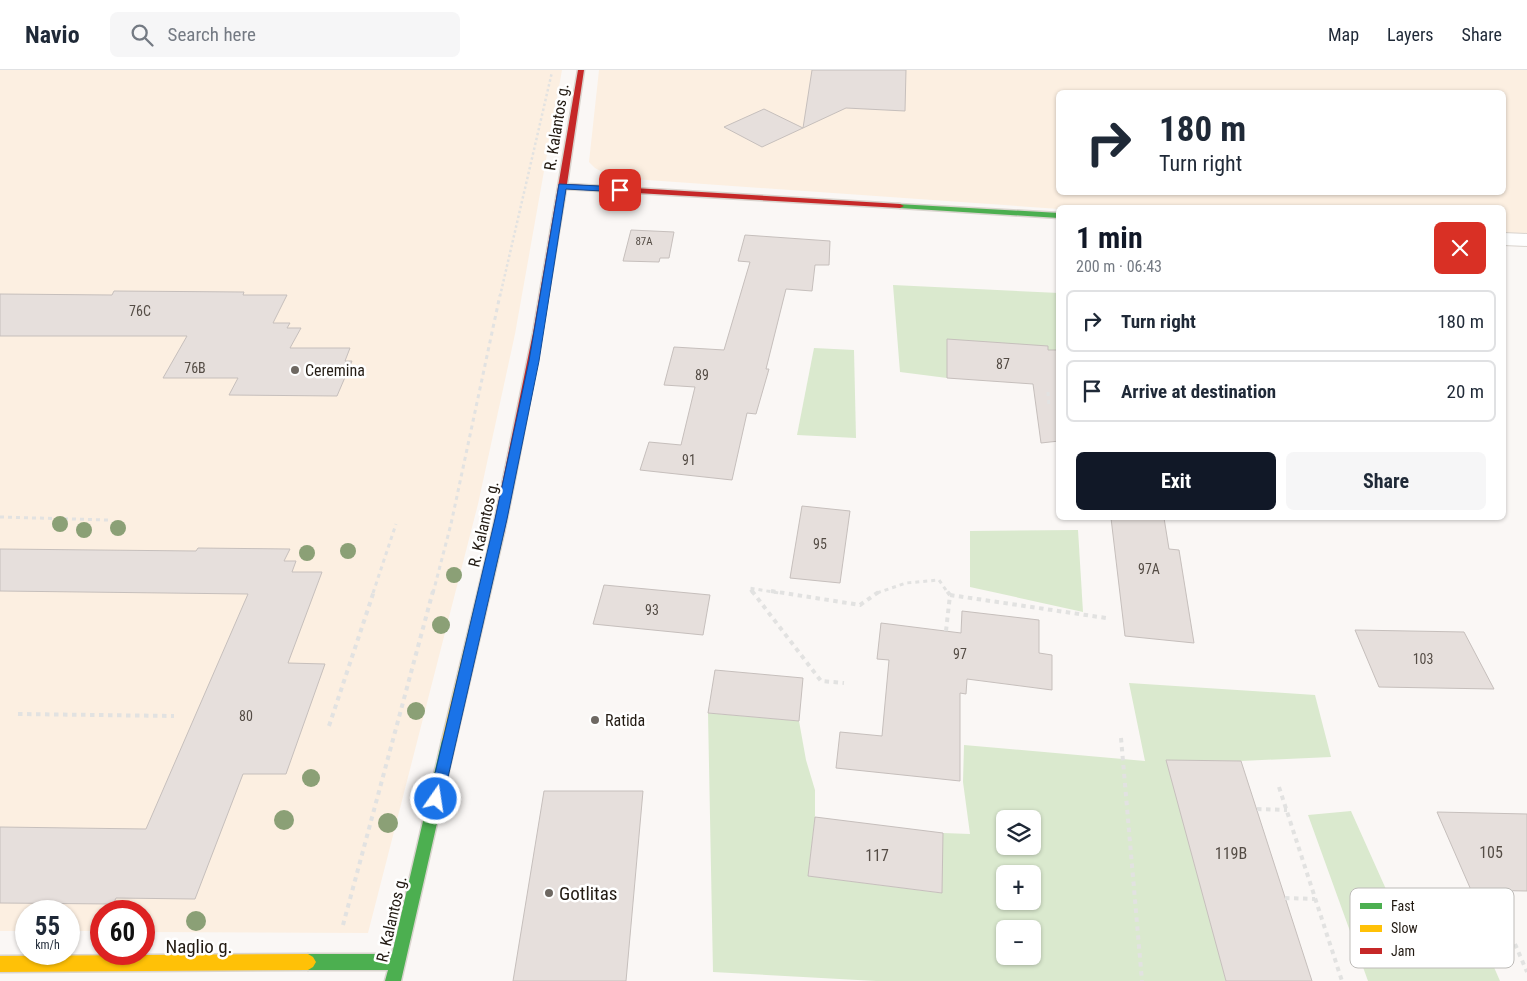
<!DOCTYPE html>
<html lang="en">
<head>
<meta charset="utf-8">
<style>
  body { margin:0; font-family:"Roboto Condensed",sans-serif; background:#f6f6f7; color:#1f2937; height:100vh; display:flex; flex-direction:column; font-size:19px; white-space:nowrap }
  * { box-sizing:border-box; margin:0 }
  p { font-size:16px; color:#747a83 }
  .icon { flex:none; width:28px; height:28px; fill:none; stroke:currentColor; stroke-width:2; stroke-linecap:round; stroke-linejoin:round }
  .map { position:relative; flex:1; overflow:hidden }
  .panel { position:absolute; left:1056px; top:135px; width:450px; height:315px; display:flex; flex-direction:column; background:#fff; border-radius:8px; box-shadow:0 1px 4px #0004 }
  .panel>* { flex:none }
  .hud { position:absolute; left:1056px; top:20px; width:450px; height:105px; border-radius:8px; box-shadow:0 1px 4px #0004; background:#fff; color:#1f2937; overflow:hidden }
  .controls { position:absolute; left:996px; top:740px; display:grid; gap:10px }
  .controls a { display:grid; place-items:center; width:45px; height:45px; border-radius:8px; background:#fff; box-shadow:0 1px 4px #0004; font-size:25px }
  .speed { position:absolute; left:15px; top:830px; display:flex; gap:10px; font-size:25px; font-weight:700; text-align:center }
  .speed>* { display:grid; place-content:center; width:65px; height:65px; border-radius:50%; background:#fff; box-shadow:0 1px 4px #0004; line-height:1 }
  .speed small { font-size:12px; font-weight:400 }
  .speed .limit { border:8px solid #d22; background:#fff; color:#111 }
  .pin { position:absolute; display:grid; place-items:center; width:42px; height:42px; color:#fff; margin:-21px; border-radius:10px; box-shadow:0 2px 8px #0006 }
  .me { position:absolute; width:55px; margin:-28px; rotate:13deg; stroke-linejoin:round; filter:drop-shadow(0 0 4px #0008) }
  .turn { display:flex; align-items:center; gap:18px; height:105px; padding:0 20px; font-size:22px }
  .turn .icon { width:65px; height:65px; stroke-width:2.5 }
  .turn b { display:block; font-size:35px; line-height:42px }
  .round { display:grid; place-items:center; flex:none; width:52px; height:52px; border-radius:8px; background:#f6f6f7 }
  .overview { display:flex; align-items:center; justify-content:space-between; height:85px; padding:0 20px }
  h1 { font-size:30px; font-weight:700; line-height:38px; color:#111827 }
  .cta { display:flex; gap:10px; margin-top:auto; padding:10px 20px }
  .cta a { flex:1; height:58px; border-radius:8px; background:#111827; color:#fff; font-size:20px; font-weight:700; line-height:58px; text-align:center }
  .cta a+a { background:#f6f6f7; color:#1f2937 }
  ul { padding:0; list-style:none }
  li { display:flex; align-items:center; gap:15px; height:62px; margin:0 10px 8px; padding:0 10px; border:2px solid #e0e1e3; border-radius:8px }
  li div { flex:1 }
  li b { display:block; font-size:19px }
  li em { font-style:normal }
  header { display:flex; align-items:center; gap:30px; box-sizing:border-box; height:70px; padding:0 25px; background:#fff; border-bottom:1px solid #e0e1e3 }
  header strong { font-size:24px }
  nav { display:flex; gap:28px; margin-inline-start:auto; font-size:18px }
  .search { width:350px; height:45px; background:#f6f6f7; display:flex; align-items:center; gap:12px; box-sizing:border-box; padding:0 18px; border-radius:8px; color:#747a83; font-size:19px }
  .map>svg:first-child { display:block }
</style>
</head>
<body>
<header>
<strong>Navio</strong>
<div class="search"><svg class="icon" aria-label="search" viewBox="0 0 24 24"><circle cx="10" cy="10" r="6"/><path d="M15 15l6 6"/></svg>Search here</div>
<nav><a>Map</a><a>Layers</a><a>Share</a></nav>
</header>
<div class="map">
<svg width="1527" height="911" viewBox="0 0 1527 911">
  <rect width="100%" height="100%" fill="#faf7f5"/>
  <g fill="#fcefe1" fill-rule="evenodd">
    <polygon points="0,0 562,0 515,264 478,434 368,863 144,862 144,841 101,841 101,861 69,861 69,841 26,841 26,861 0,861"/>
    <path d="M 599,0 L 1527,0 L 1527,173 L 1504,171 L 1504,138 L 1059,138 L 1059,139 L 619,108 L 604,103 L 595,98 L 589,92 ZM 1059,22 L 1504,22 L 1504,122 L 1059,122 Z"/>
  </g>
  <g fill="#dae9ce" fill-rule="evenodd">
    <polygon points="893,215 1059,223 1059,280 1048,280 1048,277 947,270 947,308 900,302"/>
    <polygon points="814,278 854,280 856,368 797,365"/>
    <polygon points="1078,460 1083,542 970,517 970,461"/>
    <path d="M 1129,613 L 1315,625 L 1331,687 L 1241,691 L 1167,690 L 1226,911 L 876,911 L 713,902 L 708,643 L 799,651 L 806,690 L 815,720 L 815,747 L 808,806 L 941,823 L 943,763 L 970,764 L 963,712 L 964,675 L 1145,691 ZM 1005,749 L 1032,749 L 1032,776 L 1005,776 ZM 1005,804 L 1032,804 L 1032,831 L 1005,831 ZM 1005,859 L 1032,859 L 1032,886 L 1005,886 Z"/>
    <polygon points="1351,741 1419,893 1493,895 1500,911 1368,911 1308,745"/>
  </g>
  <g fill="#e6dfdc" stroke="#c6bfbc">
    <polygon points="812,0 906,0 905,41 846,38 803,58"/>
    <polygon points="764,39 803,58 762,77 724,57"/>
    <polygon points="631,160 674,162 669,188 660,188 659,192 623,191"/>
    <polygon points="745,165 830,171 829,195 815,195 812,221 786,219 766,299 769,299 756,344 747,343 732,410 640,400 649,372 681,375 695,317 664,315 674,277 724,280 750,192 738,191"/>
    <polygon points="114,221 244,222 243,225 287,225 273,253 290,253 287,258 301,258 290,278 350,278 345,291 352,291 337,326 229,325 238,308 163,308 187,266 0,266 0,224 112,225"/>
    <polygon points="947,269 1048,276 1048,280 1059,280 1059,371 1041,373 1033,314 947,308"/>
    <polygon points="802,436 850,441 840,513 790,508"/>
    <polygon points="1111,448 1164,448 1169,479 1179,480 1194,573 1125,566"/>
    <polygon points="198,478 290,479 284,491 296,491 292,502 322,502 288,593 325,594 286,704 243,704 195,829 116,828 113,834 0,833 0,757 146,759 248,524 0,521 0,479 196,481"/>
    <polygon points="604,515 710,525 703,565 593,554"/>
    <polygon points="962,541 1039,550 1039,583 1052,585 1052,620 967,609 966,624 960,623 960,711 836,698 840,662 882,666 889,590 877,589 881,553 961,563"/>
    <polygon points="1355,560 1464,562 1494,619 1379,617"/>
    <polygon points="715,600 803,608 799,651 708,643"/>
    <polygon points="1166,690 1241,691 1312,911 1226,911"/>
    <polygon points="544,721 643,721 626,911 513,911"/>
    <polygon points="1437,742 1527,744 1527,821 1471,820"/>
    <polygon points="815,747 943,763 942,823 808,806"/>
  </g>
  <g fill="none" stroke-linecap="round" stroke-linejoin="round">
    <defs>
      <polygon id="street" points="1504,163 1527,164 1527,176 1504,175"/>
      <g id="fast">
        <polygon points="897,134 1059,143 1059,148 900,138 896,136"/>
        <polygon points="449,664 454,666 456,670 401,911 385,911 388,900 308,900 303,897 300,892 303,887 308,884 392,884 442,670 444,666"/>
      </g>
      <g id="slow">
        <polygon points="498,459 504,463 456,670 454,674 449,676 444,674 442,670 492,463"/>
        <polygon points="308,884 313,887 316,892 313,897 308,900 0,902 0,886"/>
      </g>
      <path id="jam" d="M 578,0 L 584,0 L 567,114 L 900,134 L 904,136 L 900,138 L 566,119 C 547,234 528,349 504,463 L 498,467 L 492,463 L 533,263 Z"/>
    </defs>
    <use href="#street" stroke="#d9d4ce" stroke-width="2"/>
    <use href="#fast" stroke="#d9d4ce" stroke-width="3"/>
    <use href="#slow" stroke="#d9d4ce" stroke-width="3"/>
    <use href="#jam" stroke="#d9d4ce" stroke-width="3"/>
    <polyline stroke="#e2e2e1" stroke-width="2.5" stroke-dasharray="2.5 2.5" stroke-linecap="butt" points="500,226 552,2"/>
    <g stroke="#e2e2e1" stroke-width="3" stroke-dasharray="4 4" stroke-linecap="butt">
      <polyline points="1048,322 1049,338"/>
      <polyline points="0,447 108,450"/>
      <polyline points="373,523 396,454"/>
      <polyline points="433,523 451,454 500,225"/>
      <polyline points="753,523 749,518 779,523"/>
      <polyline points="877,523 906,513 939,510 948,523"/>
    </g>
    <g stroke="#e2e2e1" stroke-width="4" stroke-dasharray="4.5 4.5" stroke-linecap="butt">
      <polyline points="752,521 821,611 844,613"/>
      <polyline points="771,521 860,535 880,521"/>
      <polyline points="950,525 1106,548"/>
      <polyline points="946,561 950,525 947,521"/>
      <polyline points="18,644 174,646"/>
      <polyline points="329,656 374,521"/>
      <polyline points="1121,668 1142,911"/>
      <polyline points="1279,717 1342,911"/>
      <polyline points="1257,739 1287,740"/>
      <polyline points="1285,828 1315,829"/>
      <polyline points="343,855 433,521"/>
      <polyline points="1515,874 1527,902"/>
    </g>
    <use href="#street" fill="#fefefe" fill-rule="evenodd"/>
    <use href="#fast" fill="#4caf50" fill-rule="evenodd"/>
    <use href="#slow" fill="#ffc107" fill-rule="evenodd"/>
    <use href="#jam" fill="#c62828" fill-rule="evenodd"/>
  </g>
  <g fill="#8ba076">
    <circle cx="60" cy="454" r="8"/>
    <circle cx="118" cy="458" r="8"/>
    <circle cx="84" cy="460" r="8"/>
    <circle cx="348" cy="481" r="8"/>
    <circle cx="307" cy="483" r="8"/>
    <circle cx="454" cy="505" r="8"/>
    <circle cx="441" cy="555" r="9"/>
    <circle cx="416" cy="641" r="9"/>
    <circle cx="311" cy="708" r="9"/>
    <circle cx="284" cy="750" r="10"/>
    <circle cx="388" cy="753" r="10"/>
    <circle cx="196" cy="851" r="10"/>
  </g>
  <polygon fill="#1a73e8" stroke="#114b97" points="559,114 620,117 624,120 620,122 566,119 539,291 507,449 443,729 441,733 436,735 431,733 429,729 495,449 529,291"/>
  <g fill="#6e6862" stroke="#fff" stroke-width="2">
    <circle cx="295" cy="300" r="5"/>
    <circle cx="595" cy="650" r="5"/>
    <circle cx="549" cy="823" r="5"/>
  </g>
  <g text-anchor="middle" stroke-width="5" stroke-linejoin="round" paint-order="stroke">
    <g font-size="11" fill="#544c45">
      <text x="644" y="175">87A</text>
    </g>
    <g font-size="14" fill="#544c45">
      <text x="140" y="246">76C</text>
      <text x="1003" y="299">87</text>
      <text x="195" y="303">76B</text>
      <text x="702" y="310">89</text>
      <text x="689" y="395">91</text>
      <text x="820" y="479">95</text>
      <text x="1149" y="504">97A</text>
      <text x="652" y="545">93</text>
      <text x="960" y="589">97</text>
      <text x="1423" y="594">103</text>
      <text x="246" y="651">80</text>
    </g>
    <g font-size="16" fill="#231b13" stroke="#fff">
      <text transform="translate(556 57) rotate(-81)" y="6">R. Kalantos g.</text>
      <text transform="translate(483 454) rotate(-77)" y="6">R. Kalantos g.</text>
      <text transform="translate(391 849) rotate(-77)" y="6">R. Kalantos g.</text>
    </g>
    <g font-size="16" fill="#231b13" stroke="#fff" text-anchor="start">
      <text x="305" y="306">Ceremina</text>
      <text x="605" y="656">Ratida</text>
    </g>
    <g font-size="16" fill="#544c45">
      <text x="1491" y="788">105</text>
      <text x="1231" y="789">119B</text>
      <text x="877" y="791">117</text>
    </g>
    <g font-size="19" fill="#231b13" stroke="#fff" text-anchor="start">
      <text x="559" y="830">Gotlitas</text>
    </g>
    <g font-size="19" fill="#231b13" stroke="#fff">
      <text x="199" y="883">Naglio g.</text>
    </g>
  </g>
  <rect x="1350" y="818" width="164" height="80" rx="8" fill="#fff" stroke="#bdbbb8" stroke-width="1"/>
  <rect x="1360" y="833" width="22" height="6" fill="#4caf50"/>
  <rect x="1360" y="855" width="22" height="7" fill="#ffc107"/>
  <rect x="1360" y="878" width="22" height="6" fill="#c62828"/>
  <g font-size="14" fill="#231b13">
    <text x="1391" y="841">Fast</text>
    <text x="1391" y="863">Slow</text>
    <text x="1391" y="886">Jam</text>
  </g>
</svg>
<div class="controls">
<a><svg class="icon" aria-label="layers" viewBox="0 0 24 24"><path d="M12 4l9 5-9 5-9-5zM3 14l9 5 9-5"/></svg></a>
<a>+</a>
<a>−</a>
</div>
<div class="speed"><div>55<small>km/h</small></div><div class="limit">60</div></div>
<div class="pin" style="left:620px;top:120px;background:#d93025"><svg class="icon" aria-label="arrive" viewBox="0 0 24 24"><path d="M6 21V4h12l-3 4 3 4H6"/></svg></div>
<svg class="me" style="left:436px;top:729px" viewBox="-20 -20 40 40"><circle r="17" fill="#1a73e8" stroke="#fff" stroke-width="3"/><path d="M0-11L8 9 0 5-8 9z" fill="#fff"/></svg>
<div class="hud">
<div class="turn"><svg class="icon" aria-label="right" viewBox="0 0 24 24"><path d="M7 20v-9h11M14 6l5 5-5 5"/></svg><div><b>180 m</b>Turn right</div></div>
</div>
<section class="panel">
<div class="overview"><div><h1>1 min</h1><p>200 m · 06:43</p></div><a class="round" style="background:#d93025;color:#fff"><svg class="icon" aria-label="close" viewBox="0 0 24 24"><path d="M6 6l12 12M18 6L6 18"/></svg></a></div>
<ul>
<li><svg class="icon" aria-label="right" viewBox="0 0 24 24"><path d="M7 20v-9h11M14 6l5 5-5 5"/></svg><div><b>Turn right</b></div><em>180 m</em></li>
<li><svg class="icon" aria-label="arrive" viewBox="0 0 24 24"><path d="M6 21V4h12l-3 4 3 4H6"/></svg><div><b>Arrive at destination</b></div><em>20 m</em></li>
</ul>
<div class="cta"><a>Exit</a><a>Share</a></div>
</section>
</div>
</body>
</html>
